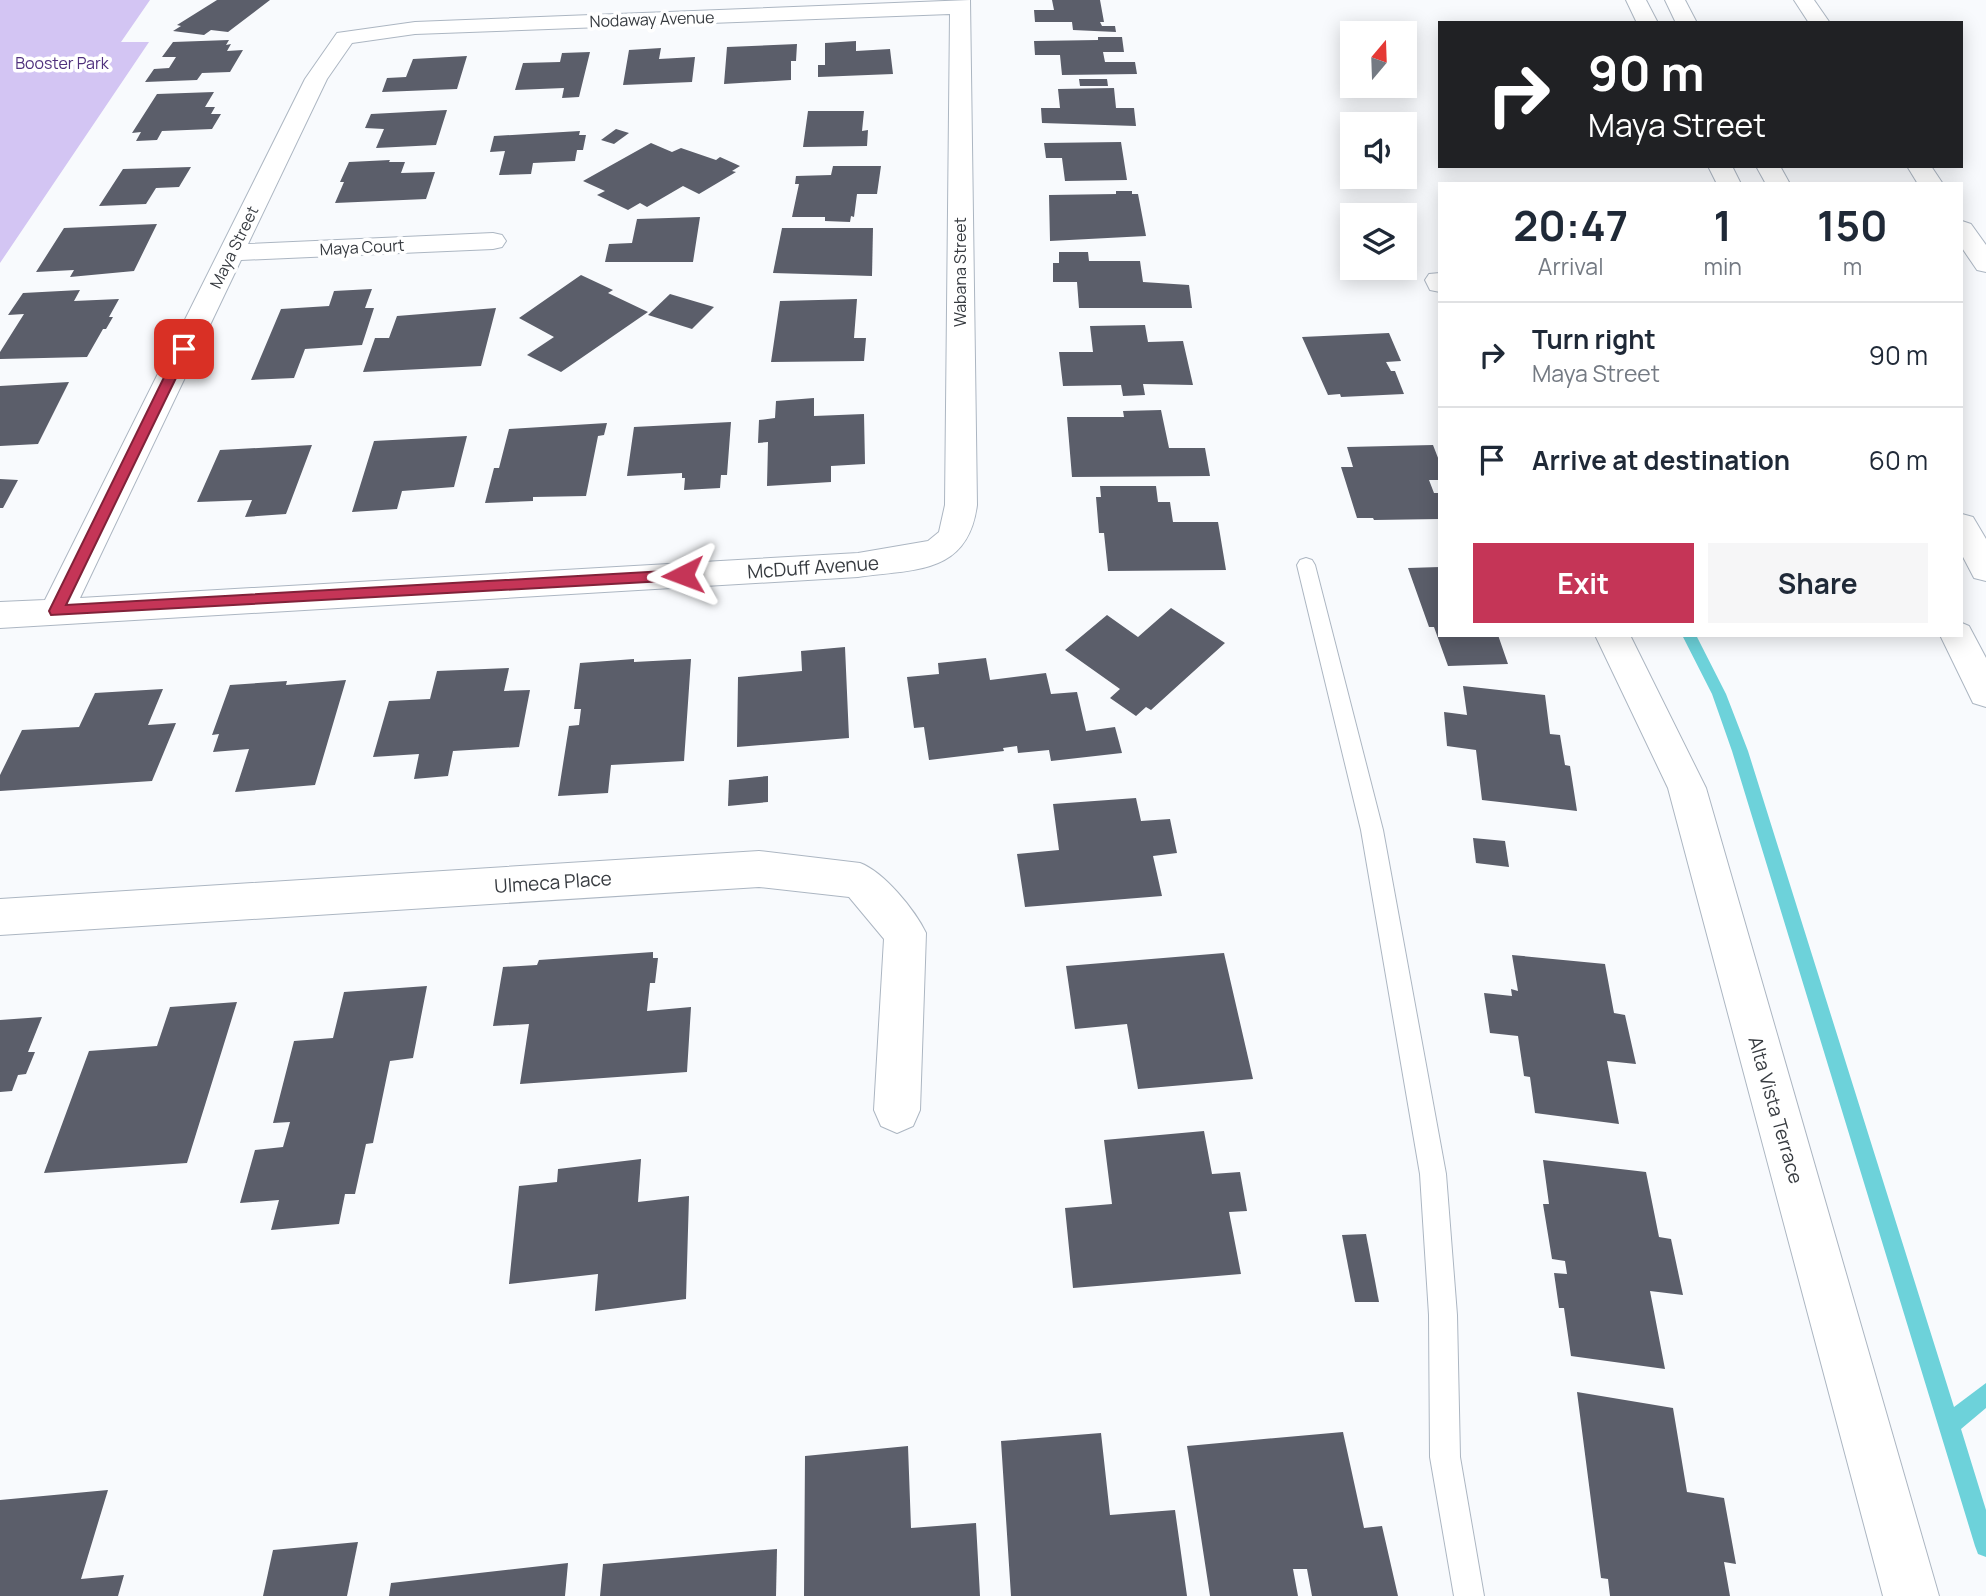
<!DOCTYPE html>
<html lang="en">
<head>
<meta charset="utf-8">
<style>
  body { margin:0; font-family:Manrope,sans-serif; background:#f6f6f7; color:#1f2937; height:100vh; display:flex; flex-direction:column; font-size:26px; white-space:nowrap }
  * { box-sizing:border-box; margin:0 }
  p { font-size:23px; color:#747a83 }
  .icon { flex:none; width:38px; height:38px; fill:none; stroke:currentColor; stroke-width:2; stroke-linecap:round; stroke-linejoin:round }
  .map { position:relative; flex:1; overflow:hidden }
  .drawer { position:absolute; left:1438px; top:182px; width:525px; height:455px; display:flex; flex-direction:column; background:#fff; border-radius:0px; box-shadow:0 4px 18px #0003 }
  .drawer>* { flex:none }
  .top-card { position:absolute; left:1438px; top:21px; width:525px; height:147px; border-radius:0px; box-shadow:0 4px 18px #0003; background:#202124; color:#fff; overflow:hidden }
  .needle { width:46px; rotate:19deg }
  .buttons { position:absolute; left:1340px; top:21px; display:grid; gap:14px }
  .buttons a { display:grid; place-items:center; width:77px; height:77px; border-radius:0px; background:#fff; box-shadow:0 4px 18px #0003; font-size:35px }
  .pin { position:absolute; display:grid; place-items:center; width:60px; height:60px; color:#fff; margin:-30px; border-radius:14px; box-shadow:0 4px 10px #0006 }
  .me { position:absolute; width:77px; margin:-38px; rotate:267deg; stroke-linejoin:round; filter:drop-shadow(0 0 5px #0008) }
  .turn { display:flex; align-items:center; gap:24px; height:147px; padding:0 35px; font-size:32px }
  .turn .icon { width:91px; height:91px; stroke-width:2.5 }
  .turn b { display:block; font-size:49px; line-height:60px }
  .eta { display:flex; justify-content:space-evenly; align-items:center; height:119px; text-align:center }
  .eta b { font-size:42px; font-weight:700; line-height:49px }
  .primary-button { display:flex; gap:14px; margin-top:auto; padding:14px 35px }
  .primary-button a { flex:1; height:80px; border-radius:0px; background:#c53557; color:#fff; font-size:28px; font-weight:700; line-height:80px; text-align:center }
  .primary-button a+a { background:#f6f6f7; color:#1f2937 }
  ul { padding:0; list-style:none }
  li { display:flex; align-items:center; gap:21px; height:105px; padding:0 35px; border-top:2px solid #e0e1e3 }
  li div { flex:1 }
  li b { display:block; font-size:26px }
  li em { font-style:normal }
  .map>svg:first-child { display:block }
</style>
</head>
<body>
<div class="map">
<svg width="1986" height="1596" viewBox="0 0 1986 1596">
  <rect width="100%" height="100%" fill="#f8fafd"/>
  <polygon fill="#d3c5f3" points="0,0 150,0 121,42 149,42 0,263"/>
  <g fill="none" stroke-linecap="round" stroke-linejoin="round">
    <polygon fill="#6dd2da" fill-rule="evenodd" points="1682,635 1696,635 1726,694 1748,751 1954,1407 1986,1383 1986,1408 1961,1429 1986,1510 1986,1557 1978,1554 1975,1546 1732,751 1712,694"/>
  </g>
  <g fill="#5b5e6a">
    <polygon points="217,0 270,0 228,32 211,30 204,35 173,31 181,26 177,25"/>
    <polygon points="1052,0 1100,0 1104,22 1100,22 1102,26 1115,26 1116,32 1073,30 1072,22 1035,22 1034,10 1054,10"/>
    <polygon points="1098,37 1122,37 1124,52 1103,52 1105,62 1135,62 1137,74 1062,75 1060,55 1035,55 1034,41 1098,40"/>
    <polygon points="229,40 226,45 231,44 227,51 243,50 230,72 202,73 197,80 145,82 154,69 169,68 176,57 162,57 173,42"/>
    <polygon points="856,41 856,51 890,49 893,74 818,77 818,65 825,65 825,43"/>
    <polygon points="797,44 796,61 791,61 791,80 724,84 727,47"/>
    <polygon points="661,48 659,59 695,57 692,82 623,85 629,50"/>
    <polygon points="590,52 579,97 562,98 564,88 515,90 523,63 560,62 562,53"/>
    <polygon points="467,56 457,89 382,92 387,78 406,77 413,59"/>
    <polygon points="1079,79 1107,79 1108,86 1080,86"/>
    <polygon points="1114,88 1116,108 1134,108 1136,126 1042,123 1041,108 1060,108 1058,89"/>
    <polygon points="214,92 205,107 215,107 211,114 221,114 212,129 162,131 157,140 136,141 141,132 132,133 157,94"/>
    <polygon points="447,110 436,145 376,148 384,129 365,128 371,114"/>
    <polygon points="808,111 864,111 862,131 868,130 867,146 803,147"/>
    <polygon points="616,129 629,133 614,144 601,140"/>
    <polygon points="580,131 579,135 586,135 583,150 577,150 575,161 533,163 531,174 499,175 505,151 490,152 494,136"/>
    <polygon points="1121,142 1127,180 1065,181 1062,158 1046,158 1044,143"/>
    <polygon points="651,143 672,152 681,148 716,160 720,157 740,166 732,171 736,172 699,194 683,186 647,207 640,203 628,210 597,195 605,191 583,181"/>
    <polygon points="390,160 389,162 405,162 401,173 435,172 426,199 335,203 344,182 340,182 349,162"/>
    <polygon points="833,166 881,166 877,194 857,194 854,217 851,216 850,222 825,221 825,217 792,217 799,184 795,184 796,176 831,175"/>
    <polygon points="191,167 179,187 156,188 146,204 99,206 123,169"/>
    <polygon points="1116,191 1132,191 1132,194 1138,194 1146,236 1050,241 1049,195 1116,194"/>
    <polygon points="700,217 693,262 605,262 609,244 632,243 637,219"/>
    <polygon points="157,224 134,271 70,277 74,270 36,272 64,228"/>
    <polygon points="782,228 873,228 872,276 773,273"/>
    <polygon points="1059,252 1088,252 1089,261 1140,261 1143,282 1189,285 1192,308 1079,308 1077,282 1053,282 1053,263 1059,263"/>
    <polygon points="581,275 613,290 608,293 648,312 561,372 527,355 554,337 519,318"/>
    <polygon points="372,289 365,308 374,308 362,345 305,349 294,378 251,380 281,309 329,306 334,291"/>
    <polygon points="80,290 74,301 119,299 109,317 113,317 106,329 103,329 87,357 0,359 0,352 24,314 8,315 23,293"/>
    <polygon points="670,294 714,307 692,329 648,315"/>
    <polygon points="857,299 854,338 866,338 864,361 771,362 780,301"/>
    <polygon points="496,308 481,366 363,372 375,338 389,338 397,316"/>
    <polygon points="1145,325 1148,342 1183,341 1193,385 1143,384 1145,395 1123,396 1121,385 1063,386 1059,352 1093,352 1090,326"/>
    <polygon points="1389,333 1401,361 1386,362 1391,371 1395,371 1404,394 1341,397 1340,394 1328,395 1302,337"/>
    <polygon points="69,382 38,444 0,446 0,386"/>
    <polygon points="814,398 814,416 864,414 865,464 831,466 831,482 767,486 768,442 758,443 759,420 775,418 776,401"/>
    <polygon points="1161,410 1169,448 1205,448 1210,476 1072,477 1067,417 1124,417 1123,411"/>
    <polygon points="731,422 727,475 721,475 720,488 684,490 685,478 682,478 682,473 627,476 634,427"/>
    <polygon points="607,423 604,435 598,436 586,496 533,497 533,501 485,503 494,468 499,468 509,429"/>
    <polygon points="467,436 454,487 402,491 397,509 352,512 374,441"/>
    <polygon points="312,445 286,514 245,517 252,500 197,502 220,450"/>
    <polygon points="1433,445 1440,463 1440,480 1429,480 1434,493 1440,493 1440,519 1374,520 1373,518 1357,518 1341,467 1353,467 1347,447"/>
    <polygon points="0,479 18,480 3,508 0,508"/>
    <polygon points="1100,486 1156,486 1158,502 1170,502 1173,522 1218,522 1226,570 1108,571 1104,533 1099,533 1096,497 1101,497"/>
    <polygon points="1440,567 1440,635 1498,635 1508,664 1448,666 1434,627 1429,627 1408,568"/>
    <polygon points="1171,608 1225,643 1151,710 1146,707 1136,716 1110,698 1120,689 1065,650 1107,615 1138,637"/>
    <polygon points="845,647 849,738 737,747 738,677 802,671 801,651"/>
    <polygon points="986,658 990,680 1046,673 1051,694 1077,692 1086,731 1115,727 1122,753 1051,761 1049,750 1018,753 1017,746 1003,748 1004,751 929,760 924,727 914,728 907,677 939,674 938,663"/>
    <polygon points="634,659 634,662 691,659 684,761 611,765 608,793 558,796 569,726 579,725 581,709 574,709 580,663"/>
    <polygon points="509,668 504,691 530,690 519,747 453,751 448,776 414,779 419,754 373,757 389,701 430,699 437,671"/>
    <polygon points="346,680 315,785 235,792 249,749 213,752 219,734 212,735 230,685 287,681 286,685"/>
    <polygon points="1463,686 1545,695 1550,734 1560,735 1565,765 1570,766 1577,811 1482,800 1476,750 1447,746 1444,712 1467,715"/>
    <polygon points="163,689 148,725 176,723 152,781 0,791 0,775 22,730 79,727 95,693"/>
    <polygon points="768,776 768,802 728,806 729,780"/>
    <polygon points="1136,798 1141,821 1170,819 1177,853 1153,856 1162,896 1025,907 1017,854 1059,850 1053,804"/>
    <polygon points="1473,838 1505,841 1509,867 1476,863"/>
    <polygon points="653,952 653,958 658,958 655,983 650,983 647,1011 691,1007 687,1072 520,1084 529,1024 493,1026 503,967 537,965 539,960"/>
    <polygon points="1224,953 1253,1079 1138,1089 1127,1024 1075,1029 1066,966"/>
    <polygon points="1512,955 1605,964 1614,1013 1625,1015 1636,1064 1607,1061 1619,1124 1535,1113 1530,1077 1524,1076 1518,1036 1490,1033 1484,993 1512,996 1511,989 1518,991"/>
    <polygon points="427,986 413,1058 390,1061 373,1143 366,1144 355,1194 345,1194 339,1224 271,1230 279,1200 240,1203 255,1150 283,1147 290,1122 273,1123 294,1041 333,1038 344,992"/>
    <polygon points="237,1002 187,1163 44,1173 89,1051 157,1046 170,1007"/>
    <polygon points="42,1017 28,1052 35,1052 26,1074 18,1075 12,1091 0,1092 0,1020"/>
    <polygon points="1204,1131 1212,1174 1240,1172 1247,1211 1229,1212 1241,1274 1073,1288 1065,1208 1112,1204 1104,1140"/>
    <polygon points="641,1159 638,1202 689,1196 686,1299 595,1311 598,1274 509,1284 519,1186 557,1182 558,1169"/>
    <polygon points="1543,1160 1646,1172 1659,1237 1671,1239 1683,1295 1650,1291 1665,1369 1571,1356 1564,1308 1559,1308 1554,1273 1567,1274 1565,1261 1552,1259 1543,1204 1549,1204"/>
    <polygon points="1366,1234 1379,1302 1355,1302 1342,1235"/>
    <polygon points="1577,1392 1673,1408 1687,1492 1724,1498 1736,1564 1724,1562 1730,1596 1610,1596 1608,1579 1601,1578"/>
    <polygon points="1343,1432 1364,1528 1382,1526 1398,1596 1312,1596 1307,1569 1293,1569 1298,1596 1210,1596 1187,1446"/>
    <polygon points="1101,1433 1110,1515 1175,1510 1187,1596 1011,1596 1001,1441"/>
    <polygon points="908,1446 911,1528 976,1523 980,1596 804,1596 805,1456"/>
    <polygon points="108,1490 81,1579 124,1575 118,1596 0,1596 0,1500"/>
    <polygon points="358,1542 347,1596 263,1596 273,1550"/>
    <polygon points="777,1549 776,1596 600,1596 603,1564"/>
    <polygon points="568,1563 565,1596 389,1596 391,1583"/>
  </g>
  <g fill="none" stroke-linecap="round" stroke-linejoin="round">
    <defs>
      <polygon id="lane" points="1306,558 1312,560 1315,565 1383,830 1446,1174 1457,1315 1460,1457 1484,1596 1454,1596 1430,1457 1429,1315 1420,1174 1361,830 1297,565 1300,560"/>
      <g id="street">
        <path d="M 970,0 L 977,505 C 968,575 914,569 858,577 L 0,628 L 0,602 L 45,600 L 305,79 L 337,33 L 415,22 ZM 950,14 L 945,505 L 939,532 L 928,541 L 858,553 L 80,598 L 241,260 L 493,249 L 502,247 L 506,241 L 502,235 L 493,233 L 248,244 L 327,79 L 352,43 L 415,34 Z"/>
        <polygon points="1440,273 1440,292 1430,290 1425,280 1429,274"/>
        <polygon points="1595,635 1630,635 1706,788 1939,1596 1883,1596 1668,788"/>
        <path d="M 759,851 L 860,863 C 884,872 915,910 926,933 L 920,1110 L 913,1126 L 897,1133 L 881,1126 L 874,1110 L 884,939 L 849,897 L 759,887 L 0,935 L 0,899 Z"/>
      </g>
      <g id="highway">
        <polygon points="1626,0 1646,0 1658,23 1637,23"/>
        <polygon points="1665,0 1685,0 1697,23 1676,23"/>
        <polygon points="1794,0 1814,0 1830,23 1809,23"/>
        <polygon points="1708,166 1732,166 1741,184 1717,184"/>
        <polygon points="1756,166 1780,166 1790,184 1766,184"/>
        <polygon points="1907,166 1931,166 1943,184 1918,184"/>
        <polygon points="1962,221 1971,224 1986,245 1986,272 1977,270 1962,248"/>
        <polygon points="1962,514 1973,517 1986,539 1986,581 1974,578 1962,555"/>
        <polygon points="1962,623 1969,626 1986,658 1986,707 1973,703 1940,635 1962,635"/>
      </g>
    </defs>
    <use href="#lane" stroke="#acb6c2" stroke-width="2"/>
    <use href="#street" stroke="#acb6c2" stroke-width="2"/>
    <use href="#highway" stroke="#acb6c2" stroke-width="2"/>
    <use href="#lane" fill="#fff" fill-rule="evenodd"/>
    <use href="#street" fill="#fff" fill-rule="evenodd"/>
    <use href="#highway" fill="#fff" fill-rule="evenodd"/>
  </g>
  <polygon fill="#c53557" stroke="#802239" stroke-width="2" points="184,345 190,349 66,605 683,570 690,575 683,580 51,615 49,611 178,349"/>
  <g text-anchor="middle" stroke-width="7" stroke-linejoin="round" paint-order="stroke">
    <g font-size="16" fill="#373b40" stroke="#fff">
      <text transform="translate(652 19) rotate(-2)" y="6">Nodaway Avenue</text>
      <text transform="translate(234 247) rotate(-64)" y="6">Maya Street</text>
      <text transform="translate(362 247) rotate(-3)" y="6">Maya Court</text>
      <text transform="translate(960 272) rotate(-90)" y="6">Wabana Street</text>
    </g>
    <g font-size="16" fill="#50317d" stroke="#fff">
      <text x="62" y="69">Booster Park</text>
    </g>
    <g font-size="19" fill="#373b40" stroke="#fff">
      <text transform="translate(813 567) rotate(-4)" y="7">McDuff Avenue</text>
      <text transform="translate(553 882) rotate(-4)" y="7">Ulmeca Place</text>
      <text transform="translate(1776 1110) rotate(74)" y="7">Alta Vista Terrace</text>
    </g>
  </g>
</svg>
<div class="buttons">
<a><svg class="needle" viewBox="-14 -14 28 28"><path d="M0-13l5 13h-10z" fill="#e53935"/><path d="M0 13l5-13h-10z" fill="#747a83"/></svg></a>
<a><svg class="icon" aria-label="sound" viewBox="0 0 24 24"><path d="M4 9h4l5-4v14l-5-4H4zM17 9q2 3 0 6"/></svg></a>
<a><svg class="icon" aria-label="layers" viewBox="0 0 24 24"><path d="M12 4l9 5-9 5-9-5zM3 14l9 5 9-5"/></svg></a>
</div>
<div class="pin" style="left:184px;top:349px;background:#d93025"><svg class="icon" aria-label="arrive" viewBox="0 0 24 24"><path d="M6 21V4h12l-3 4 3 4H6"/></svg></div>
<svg class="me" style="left:683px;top:575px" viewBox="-20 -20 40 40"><path d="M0-17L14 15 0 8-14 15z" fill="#c53557" stroke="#fff" stroke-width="4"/></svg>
<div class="top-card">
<div class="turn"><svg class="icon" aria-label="right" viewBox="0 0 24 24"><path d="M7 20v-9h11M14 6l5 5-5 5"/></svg><div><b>90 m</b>Maya Street</div></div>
</div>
<section class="drawer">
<div class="eta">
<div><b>20:47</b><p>Arrival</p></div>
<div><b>1</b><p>min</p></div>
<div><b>150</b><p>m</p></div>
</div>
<ul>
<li><svg class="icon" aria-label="right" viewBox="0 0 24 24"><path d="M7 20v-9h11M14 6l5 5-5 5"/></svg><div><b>Turn right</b><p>Maya Street</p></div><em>90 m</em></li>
<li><svg class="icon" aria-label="arrive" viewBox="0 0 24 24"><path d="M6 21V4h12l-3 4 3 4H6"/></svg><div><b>Arrive at destination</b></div><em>60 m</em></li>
</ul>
<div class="primary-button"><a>Exit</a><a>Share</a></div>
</section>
</div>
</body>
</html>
